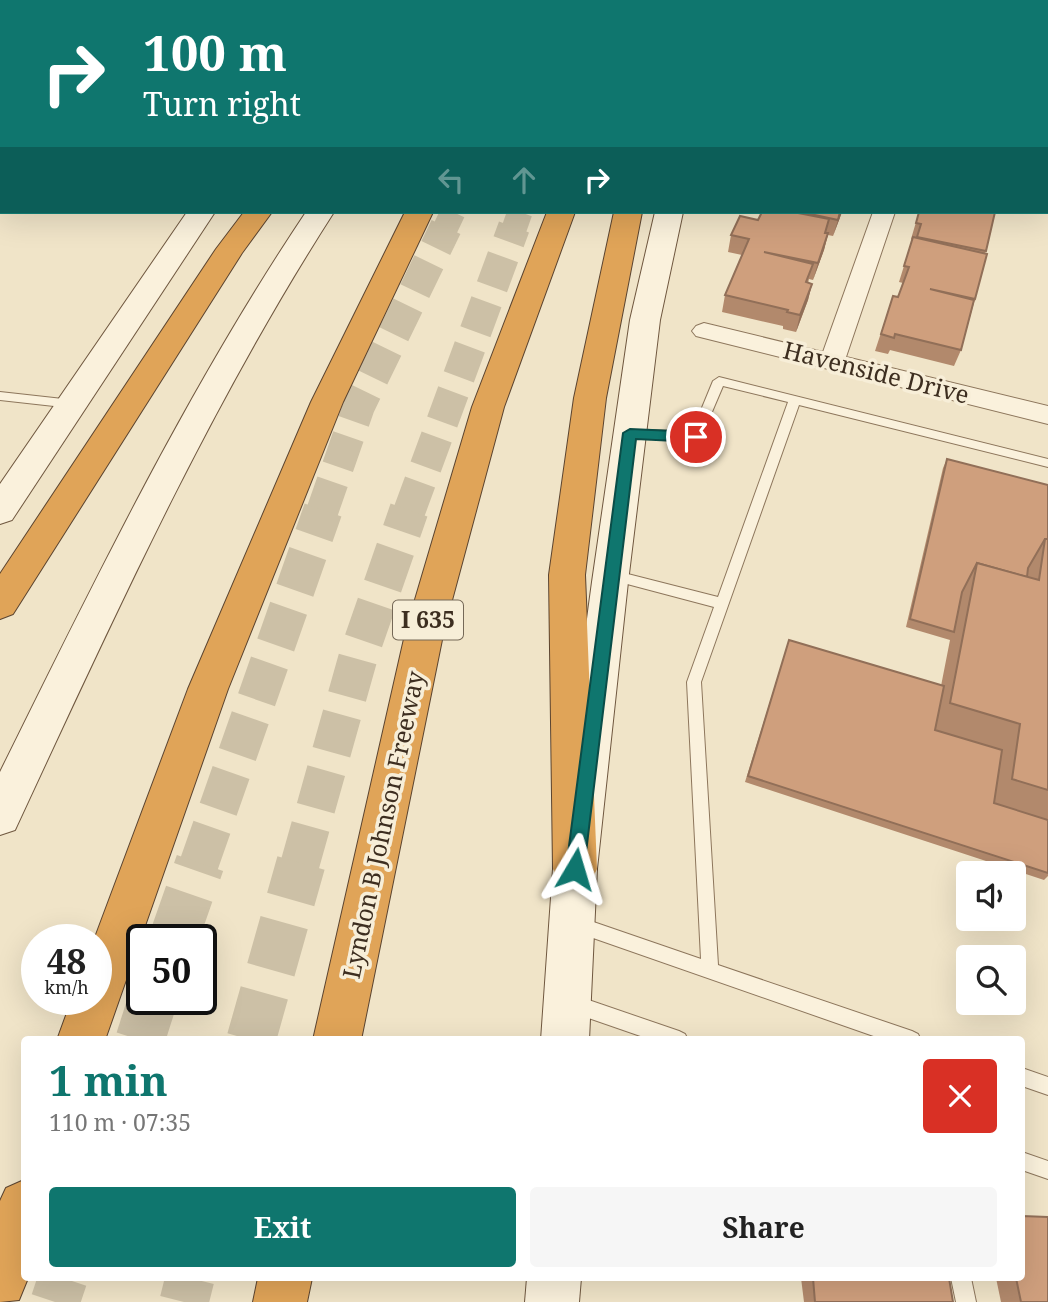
<!DOCTYPE html>
<html lang="en">
<head>
<meta charset="utf-8">
<style>
  body { margin:0; font-family:"Noto Serif",serif; background:#f6f6f6; color:#222; height:100vh; display:flex; flex-direction:column; font-size:26px; white-space:nowrap }
  * { box-sizing:border-box; margin:0 }
  p { font-size:23px; color:#767676 }
  .icon { flex:none; width:38px; height:38px; fill:none; stroke:currentColor; stroke-width:2; stroke-linecap:round; stroke-linejoin:round }
  .map { position:relative; flex:1; overflow:hidden }
  .sheet { position:absolute; left:21px; top:1036px; width:1004px; height:245px; display:flex; flex-direction:column; background:#fff; border-radius:7px; box-shadow:0 7px 28px #0002 }
  .sheet>* { flex:none }
  .hud { position:absolute; left:0px; top:0px; width:1048px; height:214px; box-shadow:0 7px 28px #0002; background:#0f766e; color:#fff; overflow:hidden }
  .buttons { position:absolute; left:956px; top:861px; display:grid; gap:14px }
  .buttons a { display:grid; place-items:center; width:70px; height:70px; border-radius:7px; background:#fff; box-shadow:0 7px 28px #0002; font-size:35px }
  .speed { position:absolute; left:21px; top:924px; display:flex; gap:14px; font-size:35px; font-weight:700; text-align:center }
  .speed>* { display:grid; place-content:center; width:91px; height:91px; border-radius:50%; background:#fff; box-shadow:0 7px 28px #0002; line-height:1 }
  .speed small { font-size:18px; font-weight:400 }
  .speed .limit { border:4px solid #111; border-radius:10px; background:#fff; color:#111 }
  .pin { position:absolute; display:grid; place-items:center; width:60px; height:60px; color:#fff; margin:-30px; border:4px solid #fff; border-radius:50%; box-shadow:0 2px 7px #0007 }
  .me { position:absolute; width:77px; margin:-38px; rotate:7deg; stroke-linejoin:round; filter:drop-shadow(0 0 5px #0008) }
  .turn { display:flex; align-items:center; gap:24px; height:147px; padding:0 28px; font-size:32px }
  .turn .icon { width:91px; height:91px; stroke-width:2.5 }
  .turn b { display:block; font-size:49px; line-height:60px }
  .lanes { display:flex; align-items:center; height:66px; padding:0 28px; background:#0003; justify-content:center; gap:35px; direction:ltr }
  .lanes .off { opacity:.35 }
  .round { display:grid; place-items:center; flex:none; width:74px; height:74px; border-radius:7px; background:#f6f6f6 }
  .headline { display:flex; align-items:center; justify-content:space-between; height:119px; padding:0 28px }
  h1 { font-size:42px; font-weight:700; line-height:52px; color:#0f766e }
  .primary-button { display:flex; gap:14px; margin-top:auto; padding:14px 28px }
  .primary-button a { flex:1; height:80px; border-radius:7px; background:#0f766e; color:#fff; font-size:28px; font-weight:700; line-height:80px; text-align:center }
  .primary-button a+a { background:#f6f6f6; color:#222 }
  .map>svg:first-child { display:block }
</style>
</head>
<body>
<div class="map">
<svg width="1048" height="1302" viewBox="0 0 1048 1302">
  <rect width="100%" height="100%" fill="#f0e4c8"/>
  <g fill="none" stroke-linecap="round" stroke-linejoin="round">
    <g stroke="#ccc0a6" stroke-width="25" stroke-dasharray="25 12" stroke-linecap="butt">
      <polyline points="445,229 453,212"/>
      <polyline points="514,229 520,212"/>
    </g>
    <g stroke="#ccc0a6" stroke-width="32" stroke-dasharray="32 16" stroke-linecap="butt">
      <polyline points="322,512 359,406 446,227"/>
      <polyline points="409,512 514,227"/>
    </g>
    <g stroke="#ccc0a6" stroke-width="39" stroke-dasharray="39 19" stroke-linecap="butt">
      <polyline points="199,864 323,510"/>
      <polyline points="300,864 359,654 409,510"/>
    </g>
    <g stroke="#ccc0a6" stroke-width="49" stroke-dasharray="49 24" stroke-linecap="butt">
      <polyline points="173,940 200,863"/>
      <polyline points="140,1040 153,999"/>
      <polyline points="251,1040 301,863"/>
      <polyline points="55,1302 63,1278"/>
      <polyline points="184,1302 190,1278"/>
    </g>
    <defs>
      <g id="service">
        <polygon points="281,0 290,0 280,2"/>
        <polygon points="0,50 2,51 2,57 0,56"/>
        <polygon points="719,377 1048,459 1048,467 799,405 701,682 718,965 912,1031 918,1034 921,1040 885,1040 576,932 570,930 568,924 570,918 576,916 701,959 687,682 714,607 612,580 605,575 612,570 718,597 788,402 723,386 700,440 630,437 624,433 630,429 692,432 713,381"/>
        <polygon points="0,392 72,400 78,404 72,408 0,400"/>
        <polygon points="574,995 679,1031 685,1034 688,1040 652,1040 574,1013 568,1010 565,1004 568,998"/>
        <polygon points="1022,1068 1048,1077 1048,1095 1022,1086"/>
        <polygon points="1022,1152 1048,1161 1048,1179 1022,1170"/>
        <polygon points="951,1278 971,1278 976,1302 956,1302"/>
      </g>
      <g id="minor">
        <rect x="930" y="0" width="18" height="2"/>
        <rect x="1046" y="123" width="2" height="12"/>
        <polygon points="873,212 895,212 846,357 1048,406 1048,424 696,336 692,331 696,326 704,323 823,352"/>
      </g>
      <g id="secondary">
        <polygon points="355,0 378,0 354,2"/>
        <polygon points="450,0 472,0 449,2"/>
        <polygon points="719,0 741,0 718,2"/>
        <polygon points="187,212 215,212 12,520 0,524 0,484"/>
        <path d="M 306,212 L 334,212 C 208,408 113,619 15,830 L 0,835 L 0,772 C 95,580 187,390 306,212 Z"/>
        <polygon points="655,212 683,212 660,320 628,582 597,869 589,1040 541,1040 553,869 592,582 630,320"/>
        <polygon points="527,1278 581,1278 579,1302 525,1302"/>
      </g>
      <g id="motorway">
        <polygon points="418,0 441,0 417,2"/>
        <polygon points="525,0 547,0 524,2"/>
        <polygon points="643,0 665,0 642,2"/>
        <polygon points="682,0 704,0 681,2"/>
        <polygon points="244,212 272,212 242,253 13,614 0,619 0,574 216,249"/>
        <polygon points="405,212 433,212 343,402 228,689 105,1040 57,1040 72,999 96,999 96,940 94,940 188,689 311,402"/>
        <polygon points="547,212 575,212 504,407 444,630 361,1040 313,1040 406,630 472,407"/>
        <polygon points="614,212 642,212 606,398 585,575 597,869 590,883 575,889 560,883 553,869 549,575 574,398"/>
        <polygon points="24,1180 24,1278 28,1278 19,1300 0,1302 0,1201 6,1188"/>
        <polygon points="258,1278 312,1278 307,1302 253,1302"/>
      </g>
    </defs>
    <use href="#service" stroke="#8d765c" stroke-width="2"/>
    <use href="#minor" stroke="#8d765c" stroke-width="2"/>
    <use href="#secondary" stroke="#6f573f" stroke-width="2"/>
    <use href="#motorway" stroke="#5b4430" stroke-width="2"/>
    <use href="#service" fill="#faf1dc" fill-rule="evenodd"/>
    <use href="#minor" fill="#faf1dc" fill-rule="evenodd"/>
    <use href="#secondary" fill="#faf1dc" fill-rule="evenodd"/>
    <use href="#motorway" fill="#e0a458" fill-rule="evenodd"/>
  </g>
  <g fill="#b2896c">
    <polygon points="1046,37 1048,37 1048,84 1046,88"/>
    <polygon points="762,212 842,212 833,236 828,235 824,250 813,280 809,279 808,283 812,284 808,300 796,332 783,329 783,326 722,312 725,295 742,255 728,252 731,235 758,220"/>
    <polygon points="919,212 996,212 993,219 975,299 961,350 954,366 890,350 888,354 875,351 893,296 898,297 903,283 899,282 912,240 911,239"/>
    <polygon points="947,459 1048,485 1048,876 1044,880 745,782 789,640 941,686 950,640 906,627 943,468"/>
    <polygon points="801,1278 949,1278 953,1302 804,1302"/>
    <polygon points="996,1278 1022,1278 1048,1302 1001,1302"/>
  </g>
  <g fill="#916f58">
    <polygon points="2,123 2,155 0,157 0,125"/>
    <polygon points="840,212 842,212 833,236 838,220"/>
    <polygon points="828,233 824,250 813,280 818,263"/>
    <polygon points="812,284 808,300 796,332 800,315"/>
  </g>
  <g fill="#cf9f7d" stroke="#916f58" stroke-width="2">
    <polygon points="824,0 871,0 870,2 823,2"/>
    <polygon points="1001,0 1048,0 1048,8 1046,8 1046,2 1001,2"/>
    <rect x="1046" y="37" width="2" height="18"/>
    <polygon points="1046,61 1048,62 1048,74 1046,74"/>
    <polygon points="0,67 2,67 2,123 0,125"/>
    <polygon points="762,212 793,212 829,219 825,233 828,233 818,263 764,252 813,264 806,282 812,284 800,315 787,312 788,310 725,295 749,239 731,235 740,216 758,220"/>
    <polygon points="801,212 840,212 838,220"/>
    <polygon points="919,212 995,212 986,251 917,237 921,224 916,223"/>
    <polygon points="913,237 987,254 975,299 930,289 974,300 961,350 895,334 894,338 881,334 893,296 898,297 909,267 904,266"/>
    <polygon points="947,459 1048,485 1048,539 1045,539 1028,568 1027,577 977,563 962,592 954,632 910,619"/>
    <polygon points="1045,539 1048,539 1048,790 1012,779 1020,724 950,703 977,563 1039,580"/>
    <polygon points="789,640 944,686 935,730 1002,750 994,803 1048,820 1048,873 748,776"/>
    <polygon points="1022,1216 1048,1217 1048,1302 1021,1302 1016,1278 1022,1278"/>
    <polygon points="813,1278 949,1278 953,1302 815,1302"/>
  </g>
  <polygon fill="#0f766e" stroke="#0a4d48" stroke-width="2" points="630,429 696,432 703,437 696,442 636,439 584,869 582,875 575,877 569,875 566,869 623,433"/>
  <g text-anchor="middle" stroke-width="7" stroke-linejoin="round" paint-order="stroke">
    <rect fill="#f7eed8" stroke="#756857" stroke-width="2" x="393" y="600.5" width="70" height="39" rx="5"/>
    <g font-size="23" font-weight="bold" fill="#3d2e20">
      <text x="428" y="628">I 635</text>
    </g>
    <g font-size="24" fill="#3d2e20" stroke="#f7eed8">
      <text transform="translate(876 373) rotate(14)" y="8">Havenside Drive</text>
      <text transform="translate(384 825) rotate(-78)" y="8">Lyndon B Johnson Freeway</text>
    </g>
  </g>
</svg>
<div class="buttons">
<a><svg class="icon" aria-label="sound" viewBox="0 0 24 24"><path d="M4 9h4l5-4v14l-5-4H4zM17 9q2 3 0 6"/></svg></a>
<a><svg class="icon" aria-label="search" viewBox="0 0 24 24"><circle cx="10" cy="10" r="6"/><path d="M15 15l6 6"/></svg></a>
</div>
<div class="speed"><div>48<small>km/h</small></div><div class="limit">50</div></div>
<div class="pin" style="left:696px;top:437px;background:#d93025"><svg class="icon" aria-label="arrive" viewBox="0 0 24 24"><path d="M6 21V4h12l-3 4 3 4H6"/></svg></div>
<svg class="me" style="left:575px;top:869px" viewBox="-20 -20 40 40"><path d="M0-17L14 15 0 8-14 15z" fill="#0f766e" stroke="#fff" stroke-width="4"/></svg>
<div class="hud">
<div class="turn"><svg class="icon" aria-label="right" viewBox="0 0 24 24"><path d="M7 20v-9h11M14 6l5 5-5 5"/></svg><div><b>100 m</b>Turn right</div></div>
<div class="lanes"><svg class="icon off" aria-label="left" viewBox="0 0 24 24"><path d="M17 20v-9H6M10 6l-5 5 5 5"/></svg><svg class="icon off" aria-label="ahead" viewBox="0 0 24 24"><path d="M12 20V5M6 11l6-6 6 6"/></svg><svg class="icon" aria-label="right" viewBox="0 0 24 24"><path d="M7 20v-9h11M14 6l5 5-5 5"/></svg></div>
</div>
<section class="sheet">
<div class="headline"><div><h1>1 min</h1><p>110 m · 07:35</p></div><a class="round" style="background:#d93025;color:#fff"><svg class="icon" aria-label="close" viewBox="0 0 24 24"><path d="M6 6l12 12M18 6L6 18"/></svg></a></div>
<div class="primary-button"><a>Exit</a><a>Share</a></div>
</section>
</div>
</body>
</html>
